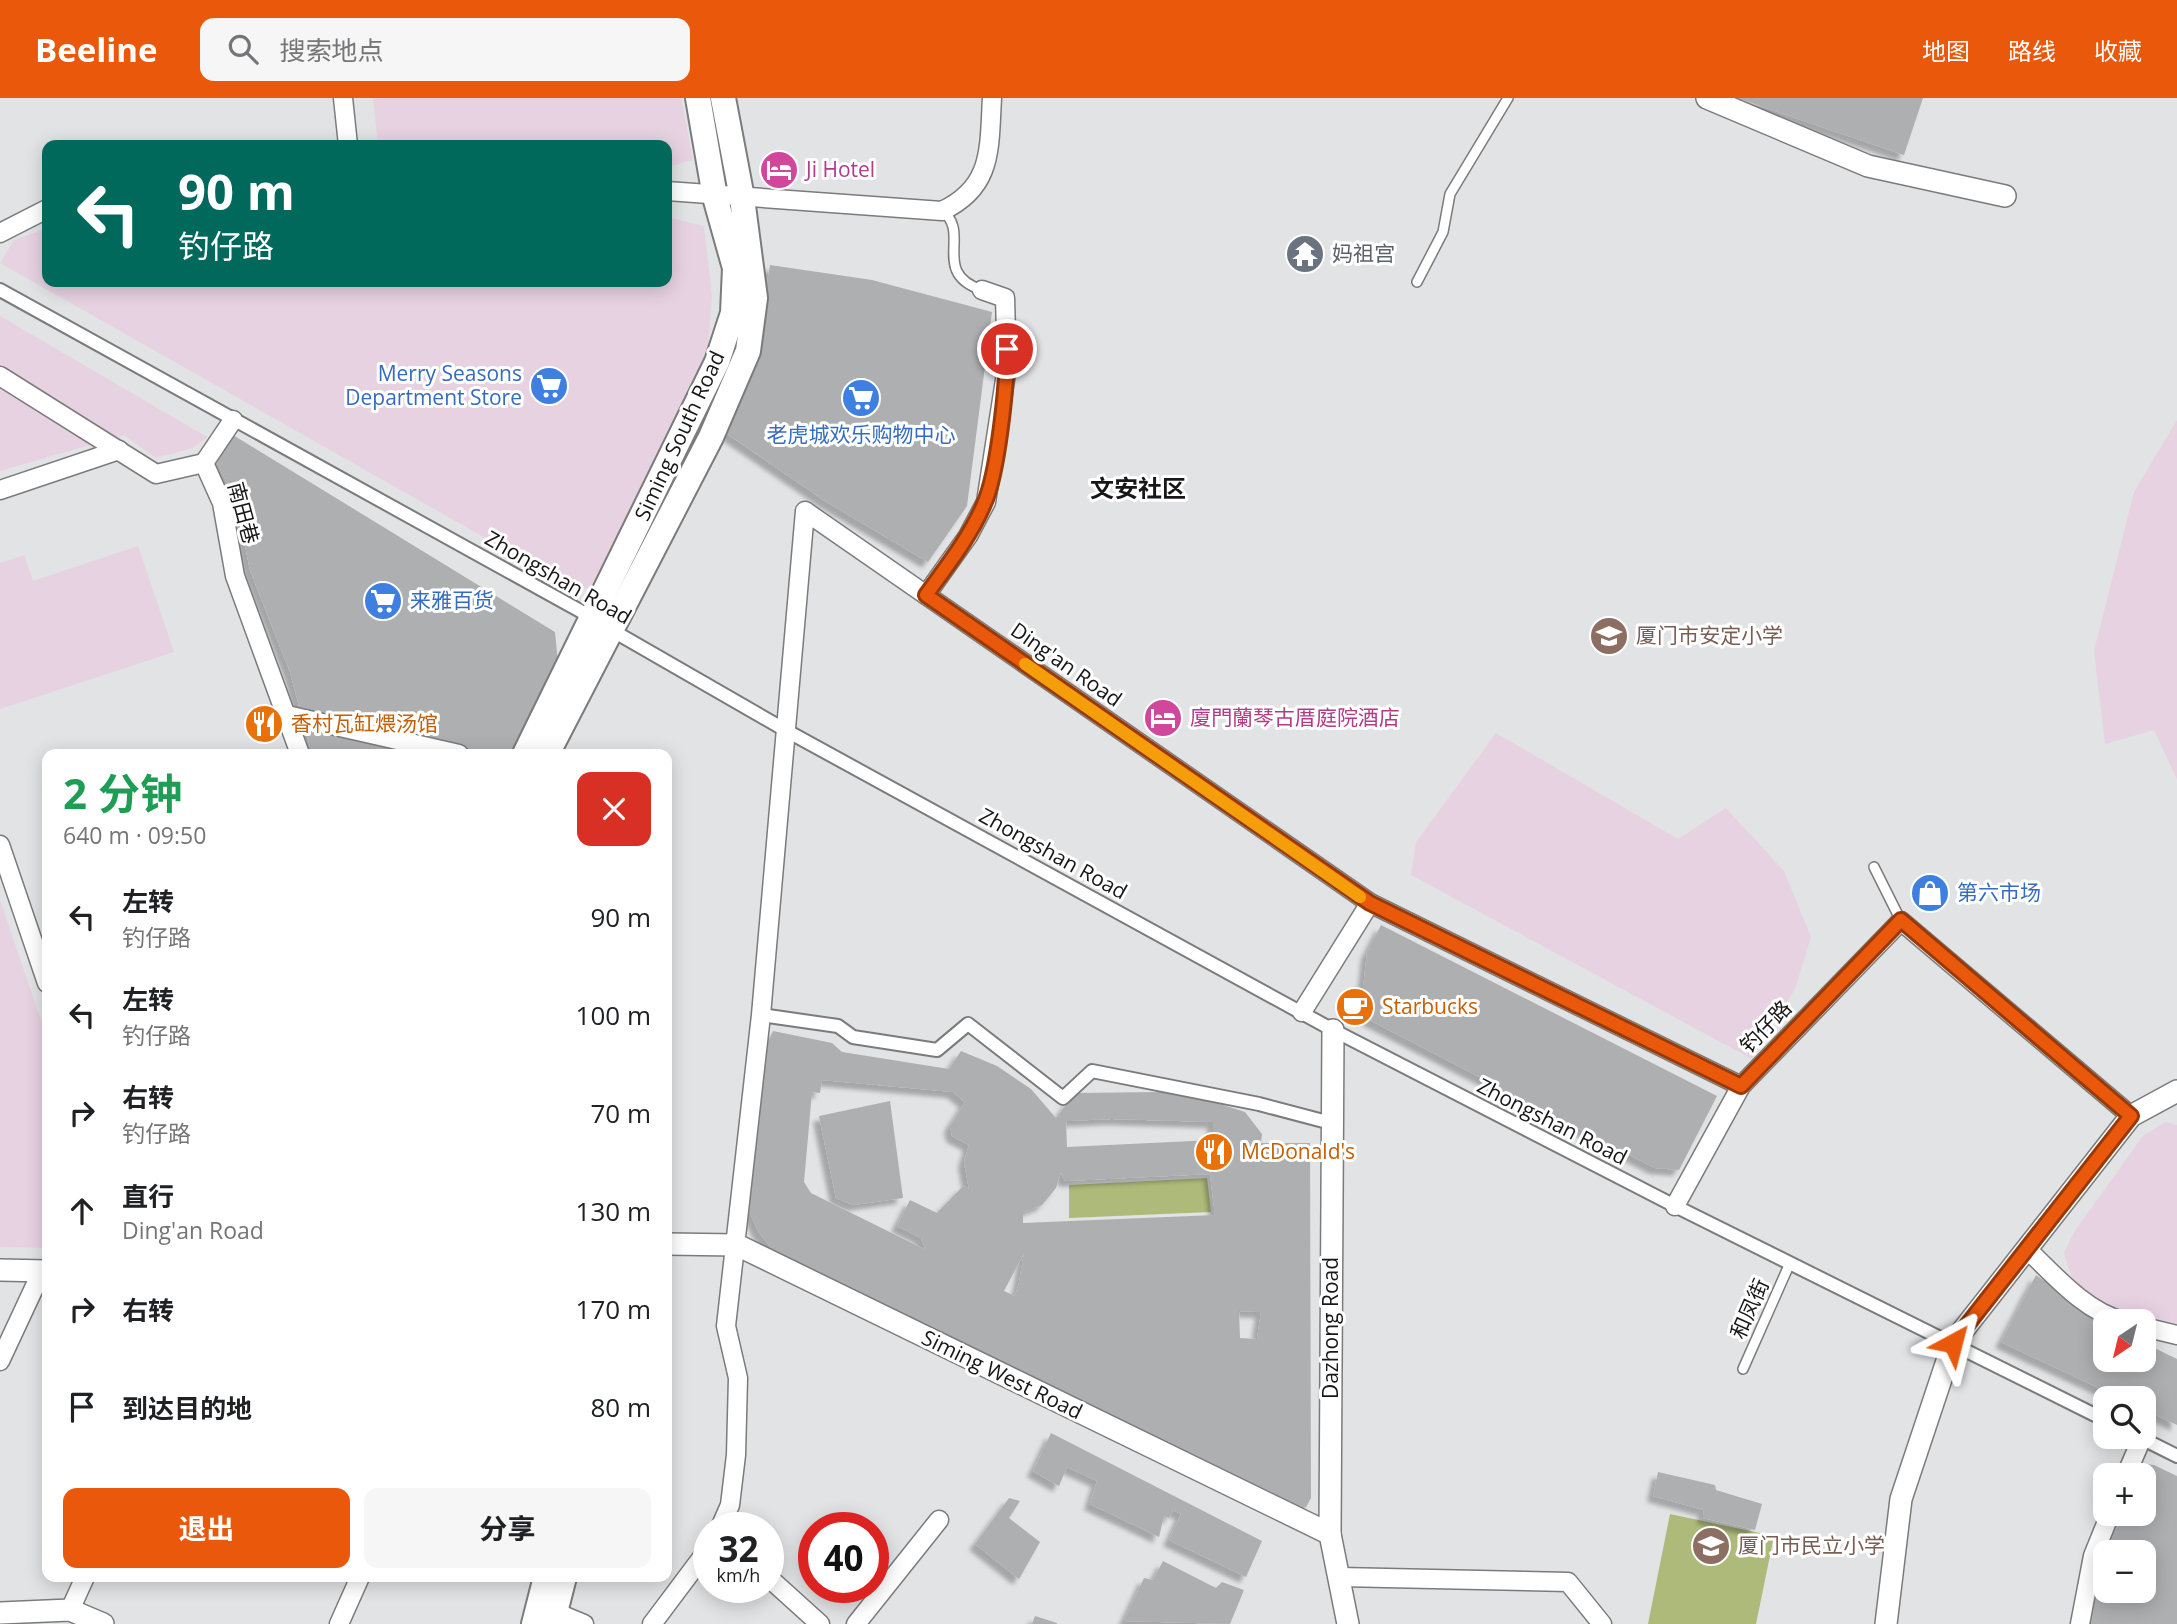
<!DOCTYPE html>
<html lang="zh">
<head>
<meta charset="utf-8">
<style>
  body { margin:0; font-family:"Open Sans","Noto Sans SC",sans-serif; background:#f6f6f6; color:#202124; height:100vh; display:flex; flex-direction:column; font-size:26px; white-space:nowrap }
  * { box-sizing:border-box; margin:0 }
  p { font-size:23px; color:#757577 }
  .icon { flex:none; width:38px; height:38px; fill:none; stroke:currentColor; stroke-width:2; stroke-linecap:round; stroke-linejoin:round }
  .map { position:relative; flex:1; overflow:hidden }
  .side { position:absolute; left:42px; top:651px; width:630px; height:833px; display:flex; flex-direction:column; background:#fff; border-radius:14px; box-shadow:0 4px 18px #0003 }
  .side>* { flex:none }
  .guide { position:absolute; left:42px; top:42px; width:630px; height:147px; border-radius:14px; box-shadow:0 4px 18px #0003; background:#00695c; color:#fff; overflow:hidden }
  .needle { width:46px; rotate:215deg }
  .tools { position:absolute; left:2093px; top:1211px; display:grid; gap:14px }
  .tools a { display:grid; place-items:center; width:63px; height:63px; border-radius:14px; background:#fff; box-shadow:0 4px 18px #0003; font-size:35px }
  .speed { position:absolute; left:693px; top:1414px; display:flex; gap:14px; font-size:35px; font-weight:700; text-align:center }
  .speed>* { display:grid; place-content:center; width:91px; height:91px; border-radius:50%; background:#fff; box-shadow:0 4px 18px #0003; line-height:1 }
  .speed small { font-size:18px; font-weight:400 }
  .speed .limit { border:10px solid #d22; background:#fff; color:#111 }
  .pin { position:absolute; display:grid; place-items:center; width:60px; height:60px; color:#fff; margin:-30px; border:4px solid #fff; border-radius:50%; box-shadow:0 2px 7px #0007 }
  .me { position:absolute; width:77px; margin:-38px; rotate:38deg; stroke-linejoin:round; filter:drop-shadow(0 0 5px #0008) }
  .turn { display:flex; align-items:center; gap:24px; height:147px; padding:0 21px; font-size:32px }
  .turn .icon { width:91px; height:91px; stroke-width:2.5 }
  .turn b { display:block; font-size:49px; line-height:60px }
  .round { display:grid; place-items:center; flex:none; width:74px; height:74px; border-radius:14px; background:#f6f6f6 }
  .overview { display:flex; align-items:center; justify-content:space-between; height:119px; padding:0 21px }
  h1 { font-size:42px; font-weight:700; line-height:52px; color:#1e9e55 }
  .primary-button { display:flex; gap:14px; margin-top:auto; padding:14px 21px }
  .primary-button a { flex:1; height:80px; border-radius:14px; background:#ea580c; color:#fff; font-size:28px; font-weight:700; line-height:80px; text-align:center }
  .primary-button a+a { background:#f6f6f6; color:#202124 }
  ul { padding:0; list-style:none }
  li { display:flex; align-items:center; gap:21px; height:98px; padding:0 21px }
  li div { flex:1 }
  li b { display:block; font-size:26px }
  li em { font-style:normal }
  header { display:flex; align-items:center; gap:42px; box-sizing:border-box; height:98px; padding:0 35px; background:#ea580c; color:#fff }
  header strong { font-size:33px }
  nav { display:flex; gap:38px; margin-inline-start:auto; font-size:24px }
  .search { width:490px; height:63px; background:#f6f6f6; display:flex; align-items:center; gap:18px; box-sizing:border-box; padding:0 24px; border-radius:14px; color:#757577; font-size:26px }
  .map>svg:first-child { display:block }
</style>
</head>
<body>
<header>
<strong>Beeline</strong>
<div class="search"><svg class="icon" aria-label="search" viewBox="0 0 24 24"><circle cx="10" cy="10" r="6"/><path d="M15 15l6 6"/></svg>搜索地点</div>
<nav><a>地图</a><a>路线</a><a>收藏</a></nav>
</header>
<div class="map">
<svg width="2177" height="1526" viewBox="0 0 2177 1526">
  <defs>
    <filter id="shadow"><feDropShadow dx="-6" dy="6" stdDeviation="2" flood-color="#0004"/></filter>
  </defs>
  <rect width="100%" height="100%" fill="#e2e3e5"/>
  <g fill="#e7d2e1">
    <polygon points="373,0 681,0 693,62 667,69 667,47 378,47"/>
    <polygon points="667,119 704,128 712,197 708,253 597,489 577,492 0,165 14,142 47,130 47,184 667,184"/>
    <polygon points="0,218 207,339 193,350 156,360 124,337 0,373"/>
    <polygon points="2177,322 2177,681 2154,632 2105,646 2094,553 2134,394"/>
    <polygon points="138,448 174,554 0,611 0,465 24,457 33,483"/>
    <polygon points="1496,635 1678,741 1726,710 1784,773 1811,839 1795,891 1752,961 1411,777 1416,744"/>
    <polygon points="0,802 47,940 47,1150 0,1149"/>
    <polygon points="2165,1024 2177,1027 2177,1226 2104,1208 2074,1187 2064,1155 2074,1134 2143,1038"/>
  </g>
  <g fill="#adba79">
    <polygon points="1207,1080 1211,1114 1069,1120 1069,1087"/>
    <polygon points="1670,1416 1774,1438 1756,1526 1648,1526"/>
  </g>
  <g fill="#aeafb0" fill-rule="evenodd" filter="url(#shadow)">
    <polygon points="1737,0 1923,0 1904,57"/>
    <polygon points="770,167 872,182 992,214 967,408 928,464 825,403 726,335 754,265"/>
    <polygon points="233,337 555,534 559,575 515,656 312,656 290,574 250,472 236,403 217,365"/>
    <polygon points="1381,827 1717,998 1679,1072 1655,1070 1360,917 1367,855"/>
    <path d="M 773,933 L 832,945 L 842,954 L 949,971 L 961,953 L 997,968 L 1031,991 L 1056,1020 L 1075,995 L 1160,994 L 1217,1005 L 1245,1014 L 1262,1036 L 1261,1045 L 1310,1045 L 1311,1400 L 1306,1409 L 1298,1412 L 1290,1411 L 774,1153 L 758,1133 L 746,1105 L 766,948 ZM 822,982 L 953,994 L 965,1004 L 950,1028 L 952,1038 L 969,1047 L 964,1064 L 969,1091 L 963,1088 L 937,1115 L 910,1102 L 897,1128 L 921,1140 L 926,1152 L 811,1095 L 804,1084 L 812,994 L 820,995 ZM 1112,1021 L 1213,1024 L 1213,1042 L 1067,1049 L 1066,1023 ZM 1061,1074 L 1065,1083 L 1210,1076 L 1215,1117 L 1023,1125 L 1023,1114 L 1042,1107 L 1056,1090 ZM 1024,1155 L 1019,1185 L 1015,1198 L 1004,1193 ZM 1239,1213 L 1261,1214 L 1257,1241 L 1240,1240 Z"/>
    <polygon points="890,1003 903,1100 853,1107 836,1100 819,1018"/>
    <polygon points="2036,1177 2105,1224 2105,1262 2144,1262 2144,1245 2177,1261 2177,1327 2144,1311 2144,1300 2120,1300 2001,1244"/>
    <polygon points="1051,1335 1262,1443 1246,1479 1169,1442 1181,1416 1173,1412 1169,1420 1164,1418 1159,1439 1090,1406 1097,1383 1067,1369 1059,1388 1033,1373"/>
    <polygon points="2145,1366 2154,1367 2177,1378 2177,1526 2091,1526 2104,1459 2105,1493 2144,1493 2144,1454 2106,1454 2123,1416 2144,1416 2144,1377 2140,1377"/>
    <polygon points="1658,1374 1715,1387 1716,1392 1762,1406 1755,1432 1703,1420 1704,1412 1653,1398"/>
    <polygon points="1009,1400 1020,1403 1009,1420 1040,1444 1019,1481 975,1446"/>
    <polygon points="1163,1463 1216,1490 1222,1484 1244,1492 1230,1526 1124,1523 1144,1480 1153,1482"/>
    <polygon points="1035,1518 1057,1525 1057,1526 1032,1526"/>
  </g>
  <g fill="none" stroke-linecap="round" stroke-linejoin="round">
    <defs>
      <g id="service">
        <path d="M 942,113 C 972,134 930,175 982,192"/>
        <polyline points="1417,184 1443,134 1450,96 1508,0"/>
        <polyline points="1874,769 1901,823"/>
        <polyline points="1743,1271 1790,1165"/>
      </g>
      <g id="pedestrian">
        <polyline points="0,192 593,520"/>
        <polyline points="608,530 787,633 1333,932 1675,1108 2105,1322"/>
        <polyline points="761,917 838,928 853,939 937,952 968,926 1063,1000 1092,973 1259,1006 1331,1025"/>
        <polyline points="2139,1339 2177,1358"/>
      </g>
      <g id="minor">
        <polyline points="343,0 348,47"/>
        <path d="M 667,93 L 942,113 C 993,89 989,51 992,0"/>
        <polyline points="0,135 47,111"/>
        <polyline points="0,278 156,376 204,365 222,405 235,478 300,656"/>
        <polyline points="204,365 233,322"/>
        <polyline points="0,392 119,352"/>
        <polyline points="926,497 968,438 986,404 1007,269 1005,200 982,192"/>
        <polyline points="287,617 459,656"/>
        <polyline points="0,747 47,885"/>
        <polyline points="1302,914 1370,805"/>
        <polyline points="1675,1108 1741,988 1901,823 2131,1018"/>
        <path d="M 2027,1151 C 2054,1177 2086,1214 2123,1223"/>
        <polyline points="2144,1229 2177,1237"/>
        <polyline points="0,1263 42,1173"/>
        <polyline points="2126,1377 2142,1340"/>
        <polyline points="720,1430 730,1407 736,1357 738,1280 726,1228 761,917 805,413 1370,805 1741,988"/>
        <polyline points="768,1479 820,1526"/>
        <polyline points="1340,1479 1568,1484 1602,1526"/>
        <polyline points="70,1512 85,1479"/>
        <polyline points="555,1514 584,1526"/>
        <polyline points="339,1526 360,1479"/>
        <polyline points="652,1526 709,1450"/>
        <polyline points="856,1526 939,1422"/>
        <polyline points="2080,1526 2093,1458 2110,1416"/>
      </g>
      <g id="tertiary">
        <polyline points="1707,0 1868,68 2005,98"/>
        <polyline points="1333,932 1330,1436 1348,1526"/>
        <polyline points="667,1146 737,1147 1330,1436"/>
        <polyline points="0,1172 47,1173"/>
        <polyline points="0,1515 70,1512 103,1526"/>
        <polyline points="1886,1526 1901,1401 1953,1245 2131,1018 2177,993"/>
      </g>
      <g id="secondary">
        <polyline points="525,656 717,264 733,215 735,170 715,99 698,0"/>
        <polyline points="547,656 711,339 748,253 755,200 742,100 723,0"/>
        <polyline points="534,1526 546,1479"/>
        <polyline points="552,1526 564,1479"/>
      </g>
    </defs>
    <use href="#service" stroke="#7a7b7c" stroke-width="12"/>
    <use href="#pedestrian" stroke="#7a7b7c" stroke-width="16"/>
    <use href="#minor" stroke="#7a7b7c" stroke-width="21"/>
    <use href="#tertiary" stroke="#7a7b7c" stroke-width="24"/>
    <use href="#secondary" stroke="#7a7b7c" stroke-width="28"/>
    <use href="#service" stroke="#fff" stroke-width="9"/>
    <use href="#pedestrian" stroke="#fff" stroke-width="12"/>
    <use href="#minor" stroke="#fff" stroke-width="18"/>
    <use href="#tertiary" stroke="#fff" stroke-width="21"/>
    <use href="#secondary" stroke="#fff" stroke-width="24"/>
  </g>
  <g fill="none" stroke-linecap="round" stroke-linejoin="round">
    <defs>
      <path id="route" d="M 1007,251 C 1007,286 998,376 984,406 C 970,439 947,468 926,497 L 1370,805 L 1741,988 L 1901,822 L 2131,1018 L 1953,1245"/>
    </defs>
    <use href="#route" stroke="#983908" stroke-width="18"/>
    <use href="#route" stroke="#ea580c" stroke-width="12"/>
    <polyline stroke="#f59e0b" stroke-width="12" points="1025,566 1360,799"/>
  </g>
  <defs>
    <symbol id="hotel-disc" viewBox="-11 -11 22 22"><circle r="9.5" fill="#d1479c" stroke="#fff"/><path d="M-6-4.5h1.5V1H6V5H4.5V3h-9V5H-6ZM-4 0a1.8 1.8 0 1 1 3.6 0ZM.5 0V-2.5h3Q6-2.5 6 0Z" fill="#fff"/></symbol>
    <symbol id="temple-disc" viewBox="-11 -11 22 22"><circle r="9.5" fill="#6b7280" stroke="#fff"/><path d="M0-6L5-2H3V0L6.5 2.5H4V6H1.5V3h-3V6H-4V2.5H-6.5L-3 0V-2H-5Z" fill="#fff"/></symbol>
    <symbol id="supermarket-disc" viewBox="-11 -11 22 22"><circle r="9.5" fill="#3f7fe0" stroke="#fff"/><path d="M-6-5.5h2.5l.6 2H6L4.5 2H-2.5L-4.4-4H-6ZM-1.5 3.2a1.3 1.3 0 1 0 .1 0ZM3 3.2a1.3 1.3 0 1 0 .1 0Z" fill="#fff"/></symbol>
    <symbol id="school-disc" viewBox="-11 -11 22 22"><circle r="9.5" fill="#8d6e63" stroke="#fff"/><path d="M0-5L7-2L0 1L-7-2ZM-4 1L0 2.5L4 1V4Q0 6-4 4Z" fill="#fff"/></symbol>
    <symbol id="restaurant-disc" viewBox="-11 -11 22 22"><circle r="9.5" fill="#e8710a" stroke="#fff"/><path d="M-5-6h1v4h1v-4h1v4h1v-4h1v5L-1.5 .5V6h-2V.5L-5-1ZM5-6V6H3V1.5H1.5Q1.5-4 5-6Z" fill="#fff"/></symbol>
    <symbol id="shop-disc" viewBox="-11 -11 22 22"><circle r="9.5" fill="#3f7fe0" stroke="#fff"/><path d="M-5-2.5h2.3a2.7 3.5 0 0 1 5.4 0H5L5.5 6h-11ZM-1.5-2.5h3a1.5 2.3 0 0 0-3 0Z" fill="#fff"/></symbol>
    <symbol id="cafe-disc" viewBox="-11 -11 22 22"><circle r="9.5" fill="#e8710a" stroke="#fff"/><path d="M-5.5-4.5H6V0H3Q3 3.5 0 3.5H-2.5Q-5.5 3.5-5.5 0ZM3-3.2v2h1.7v-2ZM-6 4.5H4V6H-6Z" fill="#fff"/></symbol>
  </defs>
  <g fill-rule="evenodd">
    <use href="#hotel-disc" x="757" y="50" width="44" height="44"/>
    <use href="#temple-disc" x="1283" y="134" width="44" height="44"/>
    <use href="#supermarket-disc" x="527" y="266" width="44" height="44"/>
    <use href="#supermarket-disc" x="839" y="278" width="44" height="44"/>
    <use href="#supermarket-disc" x="361" y="481" width="44" height="44"/>
    <use href="#school-disc" x="1587" y="516" width="44" height="44"/>
    <use href="#hotel-disc" x="1141" y="598" width="44" height="44"/>
    <use href="#restaurant-disc" x="242" y="604" width="44" height="44"/>
    <use href="#shop-disc" x="1908" y="773" width="44" height="44"/>
    <use href="#cafe-disc" x="1333" y="887" width="44" height="44"/>
    <use href="#restaurant-disc" x="1192" y="1032" width="44" height="44"/>
    <use href="#school-disc" x="1689" y="1426" width="44" height="44"/>
  </g>
  <g text-anchor="middle" stroke-width="6" stroke-linejoin="round" paint-order="stroke">
    <g font-size="21" fill="#b23c85" stroke="#fff" text-anchor="start">
      <text x="806" y="79">Ji Hotel</text>
      <text x="1190" y="627">廈門蘭琴古厝庭院酒店</text>
    </g>
    <g font-size="21" fill="#5b616d" stroke="#fff" text-anchor="start">
      <text x="1332" y="163">妈祖宫</text>
    </g>
    <g font-size="21" fill="#366cbe" stroke="#fff" text-anchor="start">
      <text x="522" y="283" text-anchor="end">Merry Seasons<tspan x="522" dy="24">Department Store</tspan></text>
      <text x="861" y="344" text-anchor="middle">老虎城欢乐购物中心</text>
      <text x="410" y="510">来雅百货</text>
      <text x="1957" y="802">第六市场</text>
    </g>
    <g font-size="21" fill="#171718" stroke="#fff">
      <text transform="translate(680 338) rotate(-65)" y="7">Siming South Road</text>
      <text transform="translate(243 415) rotate(75)" y="7">南田巷</text>
      <text transform="translate(558 480) rotate(30)" y="7">Zhongshan Road</text>
      <text transform="translate(1066 567) rotate(35)" y="7">Ding'an Road</text>
      <text transform="translate(1053 756) rotate(29)" y="7">Zhongshan Road</text>
      <text transform="translate(1766 929) rotate(-46)" y="7">钓仔路</text>
      <text transform="translate(1552 1024) rotate(27)" y="7">Zhongshan Road</text>
      <text transform="translate(1750 1211) rotate(-66)" y="7">和凤街</text>
      <text transform="translate(1331 1230) rotate(-90)" y="7">Dazhong Road</text>
      <text transform="translate(1002 1277) rotate(26)" y="7">Siming West Road</text>
    </g>
    <g font-size="21" fill="#785e54" stroke="#fff" text-anchor="start">
      <text x="1636" y="545">厦门市安定小学</text>
      <text x="1738" y="1455">厦门市民立小学</text>
    </g>
    <g font-size="21" fill="#c56008" stroke="#fff" text-anchor="start">
      <text x="291" y="633">香村瓦缸煨汤馆</text>
      <text x="1382" y="916">Starbucks</text>
      <text x="1241" y="1061">McDonald's</text>
    </g>
    <g font-size="24" font-weight="bold" fill="#171718" stroke="#fff">
      <text x="1138" y="399">文安社区</text>
    </g>
  </g>
</svg>
<div class="tools">
<a><svg class="needle" viewBox="-14 -14 28 28"><path d="M0-13l5 13h-10z" fill="#e53935"/><path d="M0 13l5-13h-10z" fill="#757577"/></svg></a>
<a><svg class="icon" aria-label="search" viewBox="0 0 24 24"><circle cx="10" cy="10" r="6"/><path d="M15 15l6 6"/></svg></a>
<a>+</a>
<a>−</a>
</div>
<div class="speed"><div>32<small>km/h</small></div><div class="limit">40</div></div>
<div class="pin" style="left:1007px;top:251px;background:#d93025"><svg class="icon" aria-label="arrive" viewBox="0 0 24 24"><path d="M6 21V4h12l-3 4 3 4H6"/></svg></div>
<svg class="me" style="left:1953px;top:1245px" viewBox="-20 -20 40 40"><path d="M0-17L14 15 0 8-14 15z" fill="#ea580c" stroke="#fff" stroke-width="4"/></svg>
<div class="guide">
<div class="turn"><svg class="icon" aria-label="left" viewBox="0 0 24 24"><path d="M17 20v-9H6M10 6l-5 5 5 5"/></svg><div><b>90 m</b>钓仔路</div></div>
</div>
<section class="side">
<div class="overview"><div><h1>2 分钟</h1><p>640 m · 09:50</p></div><a class="round" style="background:#d93025;color:#fff"><svg class="icon" aria-label="close" viewBox="0 0 24 24"><path d="M6 6l12 12M18 6L6 18"/></svg></a></div>
<ul>
<li><svg class="icon" aria-label="left" viewBox="0 0 24 24"><path d="M17 20v-9H6M10 6l-5 5 5 5"/></svg><div><b>左转</b><p>钓仔路</p></div><em>90 m</em></li>
<li><svg class="icon" aria-label="left" viewBox="0 0 24 24"><path d="M17 20v-9H6M10 6l-5 5 5 5"/></svg><div><b>左转</b><p>钓仔路</p></div><em>100 m</em></li>
<li><svg class="icon" aria-label="right" viewBox="0 0 24 24"><path d="M7 20v-9h11M14 6l5 5-5 5"/></svg><div><b>右转</b><p>钓仔路</p></div><em>70 m</em></li>
<li><svg class="icon" aria-label="ahead" viewBox="0 0 24 24"><path d="M12 20V5M6 11l6-6 6 6"/></svg><div><b>直行</b><p>Ding'an Road</p></div><em>130 m</em></li>
<li><svg class="icon" aria-label="right" viewBox="0 0 24 24"><path d="M7 20v-9h11M14 6l5 5-5 5"/></svg><div><b>右转</b></div><em>170 m</em></li>
<li><svg class="icon" aria-label="arrive" viewBox="0 0 24 24"><path d="M6 21V4h12l-3 4 3 4H6"/></svg><div><b>到达目的地</b></div><em>80 m</em></li>
</ul>
<div class="primary-button"><a>退出</a><a>分享</a></div>
</section>
</div>
</body>
</html>
